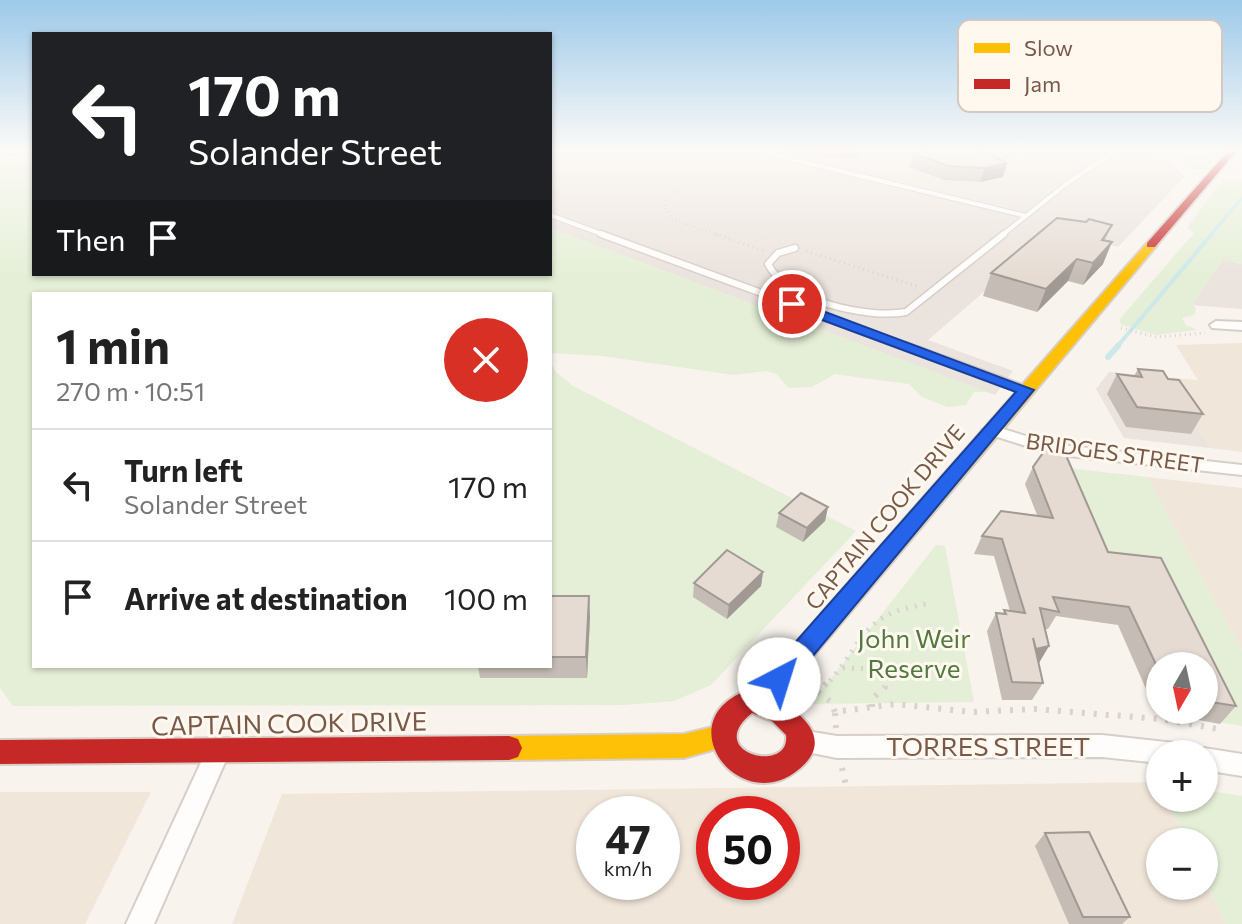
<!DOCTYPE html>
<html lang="en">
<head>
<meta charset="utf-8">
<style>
  body { margin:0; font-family:Commissioner,sans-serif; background:#f2f2f2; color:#222; height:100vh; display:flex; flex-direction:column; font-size:30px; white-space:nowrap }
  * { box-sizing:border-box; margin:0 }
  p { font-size:26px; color:#767676 }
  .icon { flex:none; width:44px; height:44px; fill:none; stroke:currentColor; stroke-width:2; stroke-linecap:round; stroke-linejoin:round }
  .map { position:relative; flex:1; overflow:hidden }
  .drawer { position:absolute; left:32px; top:292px; width:520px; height:376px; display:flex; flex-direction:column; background:#fff; border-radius:0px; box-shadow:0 2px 6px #0004 }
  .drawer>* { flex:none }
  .guide { position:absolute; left:32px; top:32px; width:520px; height:244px; border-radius:0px; box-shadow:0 2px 6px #0004; background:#202124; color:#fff; overflow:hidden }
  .needle { width:52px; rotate:189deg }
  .tools { position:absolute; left:1146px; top:652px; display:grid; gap:16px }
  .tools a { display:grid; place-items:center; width:72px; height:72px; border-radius:50%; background:#fff; box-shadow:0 2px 6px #0004; font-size:40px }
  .speed { position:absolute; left:576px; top:796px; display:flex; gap:16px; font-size:40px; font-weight:700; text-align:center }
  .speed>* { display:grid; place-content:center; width:104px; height:104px; border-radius:50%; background:#fff; box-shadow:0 2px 6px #0004; line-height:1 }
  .speed small { font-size:20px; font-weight:400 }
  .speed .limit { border:12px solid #d22; background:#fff; color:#111 }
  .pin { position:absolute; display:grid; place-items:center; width:68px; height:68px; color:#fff; margin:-34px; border:4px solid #fff; border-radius:50%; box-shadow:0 2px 8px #0007 }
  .me { position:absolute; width:88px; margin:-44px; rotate:40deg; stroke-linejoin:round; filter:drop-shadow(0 0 6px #0008) }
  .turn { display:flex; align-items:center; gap:28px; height:168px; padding:0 24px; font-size:36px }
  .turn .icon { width:104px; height:104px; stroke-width:2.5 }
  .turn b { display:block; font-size:56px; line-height:68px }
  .then { display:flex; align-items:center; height:76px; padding:0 24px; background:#0003; gap:16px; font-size:30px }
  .round { display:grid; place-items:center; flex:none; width:84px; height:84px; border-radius:42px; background:#f2f2f2 }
  .headline { display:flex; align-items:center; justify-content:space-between; height:136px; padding:0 24px }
  h1 { font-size:48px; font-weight:700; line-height:60px }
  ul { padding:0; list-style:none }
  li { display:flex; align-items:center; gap:24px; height:112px; padding:0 24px; border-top:2px solid #e0e0e0 }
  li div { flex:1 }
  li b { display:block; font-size:30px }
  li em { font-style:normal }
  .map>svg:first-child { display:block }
</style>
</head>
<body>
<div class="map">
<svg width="1242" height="924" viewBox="0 0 1242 924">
  <rect width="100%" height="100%" fill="#f8f3ed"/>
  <g fill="#f1e6da" fill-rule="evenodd">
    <polygon points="1242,343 1242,452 1210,448 1161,377 1198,380 1176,345"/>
    <polygon points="1147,477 1242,488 1242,651"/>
    <path d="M 1157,782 L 1160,798 L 1165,798 L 1186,842 L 1160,842 L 1160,886 L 1204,886 L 1204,879 L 1226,924 L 232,924 L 282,794 ZM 594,814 L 662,814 L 662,882 L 594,882 ZM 714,814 L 782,814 L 782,882 L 714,882 Z"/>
    <polygon points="0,792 151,792 85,924 0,924"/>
  </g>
  <g fill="#ebe3dd">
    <polygon points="550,149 1153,149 1185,176 1118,247 1070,233 1050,235 928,340 1013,371 995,395 550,228"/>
    <polygon points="1223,260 1242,264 1242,309 1192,305"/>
    <polygon points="1109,372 1161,377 1210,448 1124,438 1096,389"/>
  </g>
  <g fill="#e5efd7">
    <polygon points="1164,149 1215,149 1220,152 1206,170 1190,169"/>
    <polygon points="34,150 34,274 550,274 550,228 989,392 974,392 966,405 947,407 922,397 909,384 848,376 835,374 812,387 789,388 776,374 767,371 734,375 602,356 550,353 550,294 34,294 34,666 550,666 550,362 556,372 573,386 856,531 711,685 674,701 625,705 13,706 0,688 0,157"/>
    <polygon points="1223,179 1242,181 1242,264 1223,260 1193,305 1196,309 1194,315 1182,318 1186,325 1197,330 1156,335 1122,325 1119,320 1194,233 1187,228"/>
    <polygon points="1058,467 1147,477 1242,651 1242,726 1223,723 1204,683 1204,666 1099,564"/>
    <polygon points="936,545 945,546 974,702 811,704"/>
    <polygon points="1204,790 1242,796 1242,924 1226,924 1204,879 1204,842 1186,842 1165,798 1204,798"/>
  </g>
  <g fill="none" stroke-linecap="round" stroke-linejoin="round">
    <polyline stroke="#cde8ea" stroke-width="3" points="1210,236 1242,198"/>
    <polyline stroke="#cde8ea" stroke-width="4" points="1116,348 1212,234"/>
    <polyline stroke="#cde8ea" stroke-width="6" points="1108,357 1118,346"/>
    <defs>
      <g id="lane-far2">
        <polyline points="749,149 1026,216"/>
        <polyline points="0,154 25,149"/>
        <polyline points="550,215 607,236"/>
        <polyline points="1001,236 1065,185 1117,149"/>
      </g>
      <g id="lane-far1">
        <polyline points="601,234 911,348"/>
        <path d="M 795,248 L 778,253 L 768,264 C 786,301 868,319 906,312 L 1004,234"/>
      </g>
      <polyline id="lane" points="905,346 1026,390"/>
      <g id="street">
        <polygon points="1216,321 1242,322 1242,330 1212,328 1210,325"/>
        <polygon points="990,425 1052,444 1242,465 1242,475 1051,454 985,433 982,430"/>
        <polygon points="800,730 837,736 1102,735 1175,743 1183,746 1187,754 1160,754 1160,763 1102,757 837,758 792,749 788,741 792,733"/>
        <polygon points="218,740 226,743 230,751 154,924 126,924 210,743"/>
        <polygon points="1204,748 1242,754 1242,776 1204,770 1204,754 1194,754"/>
      </g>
      <g id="slow">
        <polygon points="1147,243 1157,245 791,683 784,713 775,716 766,713 762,705 770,672"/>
        <polygon points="721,725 730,729 734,737 730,745 684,758 509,760 500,757 496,748 500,739 509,736 684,734"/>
      </g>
      <g id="jam">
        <polygon points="1230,149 1238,149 1155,247 1147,247 1147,243"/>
        <path d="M 748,690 C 782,697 845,733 798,770 C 739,818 666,720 748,690 ZM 752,713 L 772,721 L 786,735 C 791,775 702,753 752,713 Z"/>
        <polygon points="509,736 518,739 522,748 518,757 509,760 0,764 0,740"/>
      </g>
    </defs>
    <use href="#lane-far2" stroke="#d7cec9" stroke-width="6"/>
    <use href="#lane-far1" stroke="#d7cec9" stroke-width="9"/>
    <use href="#lane" stroke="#d7cec9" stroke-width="11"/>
    <use href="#street" stroke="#d7cec9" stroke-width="4"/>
    <use href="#slow" stroke="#d8cec8" stroke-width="4"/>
    <use href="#jam" stroke="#d8cec8" stroke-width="4"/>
    <polyline stroke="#dbd2ce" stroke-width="2" stroke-dasharray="1 3" stroke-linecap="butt" points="681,187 666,201 666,210 672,219 720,236"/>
    <g stroke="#dbd2ce" stroke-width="3" stroke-dasharray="1 4" stroke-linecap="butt">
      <polyline points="715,234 764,251"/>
      <polyline points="806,251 920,287"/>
      <polyline points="1121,328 1156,337 1205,333"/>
    </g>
    <g stroke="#dbd2ce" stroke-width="5" stroke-dasharray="2 7" stroke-linecap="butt">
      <polyline points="843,668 875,669 885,676 885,681"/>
      <path d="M 830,681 C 866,638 863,614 926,604"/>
    </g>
    <g stroke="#dbd2ce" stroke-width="6" stroke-dasharray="3 9" stroke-linecap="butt">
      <polyline points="804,687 818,692 831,679"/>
      <polyline points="818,692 831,702 835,712"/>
      <polyline points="872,707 872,699 885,687 885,679"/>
      <polyline points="836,728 835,712 896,704 972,712 1035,709 1160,719 1218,729"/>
      <polyline points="842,768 846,786"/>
    </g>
    <use href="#lane-far2" stroke="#fefdfc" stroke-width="4"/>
    <use href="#lane-far1" stroke="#fefdfc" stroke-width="6"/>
    <use href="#lane" stroke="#fefdfc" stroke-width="7"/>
    <use href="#street" fill="#fefdfc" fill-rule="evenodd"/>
    <use href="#slow" fill="#ffc107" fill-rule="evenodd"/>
    <use href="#jam" fill="#c62828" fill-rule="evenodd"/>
  </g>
  <g fill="#c5bcb5" fill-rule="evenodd">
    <polygon points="778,149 860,149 858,159 793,154 777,151"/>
    <polygon points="913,153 1007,163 1003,177 980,182 944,180 909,167"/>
    <polygon points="1112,225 1105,240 1103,264 1083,285 1068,281 1037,312 983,296 991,273"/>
    <polygon points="1138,369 1168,379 1203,414 1191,434 1126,427 1107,394 1117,374 1134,376"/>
    <path d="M 1045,450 L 1065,453 L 1108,552 L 1161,558 L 1236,706 L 1220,724 L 1156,712 L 1118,625 L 1056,616 L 1048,629 L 1045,629 L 1049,646 L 1038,663 L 1043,683 L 1032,700 L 1002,700 L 987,631 L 996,613 L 1003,614 L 1004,610 L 1010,611 L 994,556 L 974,554 L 982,536 L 1001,511 L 1037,515 L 1025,484 L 1033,467 ZM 1160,666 L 1204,666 L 1204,710 L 1160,710 Z"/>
    <polygon points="828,507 825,521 803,542 776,527 779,513"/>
    <polygon points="763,572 761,586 727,619 693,597 694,583"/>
    <polygon points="550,596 590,617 587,678 480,678 478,666 550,666"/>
    <polygon points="1045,833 1130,917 1122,924 1069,924 1035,846"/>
  </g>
  <g fill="#a09994">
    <polygon points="1007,163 1003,177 980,182 985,168"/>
    <polygon points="1112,242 1103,264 1083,285 1093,263"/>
    <polygon points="1077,259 1068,281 1037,312 1046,289"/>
    <polygon points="828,507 825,521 803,542 807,528"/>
    <polygon points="763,572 761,586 727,619 729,605"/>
    <polygon points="589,596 590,617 587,678 586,657"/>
    <polygon points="1049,646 1039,663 1026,667 1036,649"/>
  </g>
  <g fill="#e5dbd3" stroke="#a09994" stroke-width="2">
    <polygon points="930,149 970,149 988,153 1007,163 985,168 948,166 913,153"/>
    <polygon points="1057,218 1086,222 1089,219 1112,225 1102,240 1112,242 1093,263 1077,259 1046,289 991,273"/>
    <polygon points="1138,369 1163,371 1168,379 1179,380 1203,414 1137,407 1117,374 1142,377"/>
    <polygon points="1045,450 1065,453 1108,552 1161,558 1236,706 1204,701 1204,666 1160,666 1160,673 1129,607 1053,597 1059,612 1040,608 1049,646 1036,649 1033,638 1043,683 1012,682 996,613 1006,614 1004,610 1025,613 1002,539 982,536 1001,511 1053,518 1033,467"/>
    <polygon points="801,493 828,507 807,528 779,513"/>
    <polygon points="727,550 763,572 729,605 694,583"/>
    <polygon points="550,596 589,596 586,657 550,657"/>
    <polygon points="1089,832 1130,917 1083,917 1045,833"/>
  </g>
  <linearGradient id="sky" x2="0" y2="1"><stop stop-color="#9dc9e9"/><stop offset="0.54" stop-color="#fcfaf7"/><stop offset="1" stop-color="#fcfaf7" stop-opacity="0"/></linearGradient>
  <rect width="1242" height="278" fill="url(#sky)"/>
  <polygon fill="#2563eb" stroke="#184099" stroke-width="2" points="787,301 796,301 1034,390 788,686 779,689 770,686 766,679 770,671 1016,392 787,307"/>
  <g text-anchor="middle" stroke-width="6" stroke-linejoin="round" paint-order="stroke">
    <g font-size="22" fill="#78594a" stroke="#fff8ef">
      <text transform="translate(1115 453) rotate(8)" y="8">BRIDGES STREET</text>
      <text transform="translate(885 517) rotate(-50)" y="8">CAPTAIN COOK DRIVE</text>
    </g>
    <g font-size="26" fill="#52793f" stroke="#fff8ef">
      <text x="914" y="648">John Weir<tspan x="914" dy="30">Reserve</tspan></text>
    </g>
    <g font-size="26" fill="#78594a" stroke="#fff8ef">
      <text transform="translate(289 724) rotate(-1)" y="9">CAPTAIN COOK DRIVE</text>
      <text x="988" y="756">TORRES STREET</text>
    </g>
  </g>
  <rect x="958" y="20" width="264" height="92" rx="12" fill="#fff8ef" stroke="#d6c8be" stroke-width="2"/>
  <rect x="974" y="43" width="36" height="10" fill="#ffc107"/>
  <rect x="974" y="79" width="36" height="10" fill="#c62828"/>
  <g font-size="22" fill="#78594a">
    <text x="1024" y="56">Slow</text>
    <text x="1024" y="92">Jam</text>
  </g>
</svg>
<div class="tools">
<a><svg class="needle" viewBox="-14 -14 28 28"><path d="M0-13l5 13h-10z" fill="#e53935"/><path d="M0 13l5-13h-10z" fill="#767676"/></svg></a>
<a>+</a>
<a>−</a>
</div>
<div class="speed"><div>47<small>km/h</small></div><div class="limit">50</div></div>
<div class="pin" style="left:792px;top:304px;background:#d93025"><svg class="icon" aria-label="arrive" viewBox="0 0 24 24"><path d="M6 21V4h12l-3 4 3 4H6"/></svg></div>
<svg class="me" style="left:779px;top:679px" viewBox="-20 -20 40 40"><circle r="19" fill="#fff"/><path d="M0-13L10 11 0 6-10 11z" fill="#2563eb"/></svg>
<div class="guide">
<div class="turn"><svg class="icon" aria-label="left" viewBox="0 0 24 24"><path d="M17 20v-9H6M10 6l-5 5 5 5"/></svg><div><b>170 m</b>Solander Street</div></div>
<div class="then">Then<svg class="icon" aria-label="arrive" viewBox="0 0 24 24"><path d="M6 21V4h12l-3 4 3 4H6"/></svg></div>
</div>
<section class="drawer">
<div class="headline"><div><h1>1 min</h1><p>270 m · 10:51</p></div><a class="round" style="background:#d93025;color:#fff"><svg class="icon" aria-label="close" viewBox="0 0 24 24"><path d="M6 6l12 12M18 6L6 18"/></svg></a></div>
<ul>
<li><svg class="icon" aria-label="left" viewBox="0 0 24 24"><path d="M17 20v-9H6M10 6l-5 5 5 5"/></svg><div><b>Turn left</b><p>Solander Street</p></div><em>170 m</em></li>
<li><svg class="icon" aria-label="arrive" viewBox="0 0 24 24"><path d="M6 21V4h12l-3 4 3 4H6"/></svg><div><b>Arrive at destination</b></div><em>100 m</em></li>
</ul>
</section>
</div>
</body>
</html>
